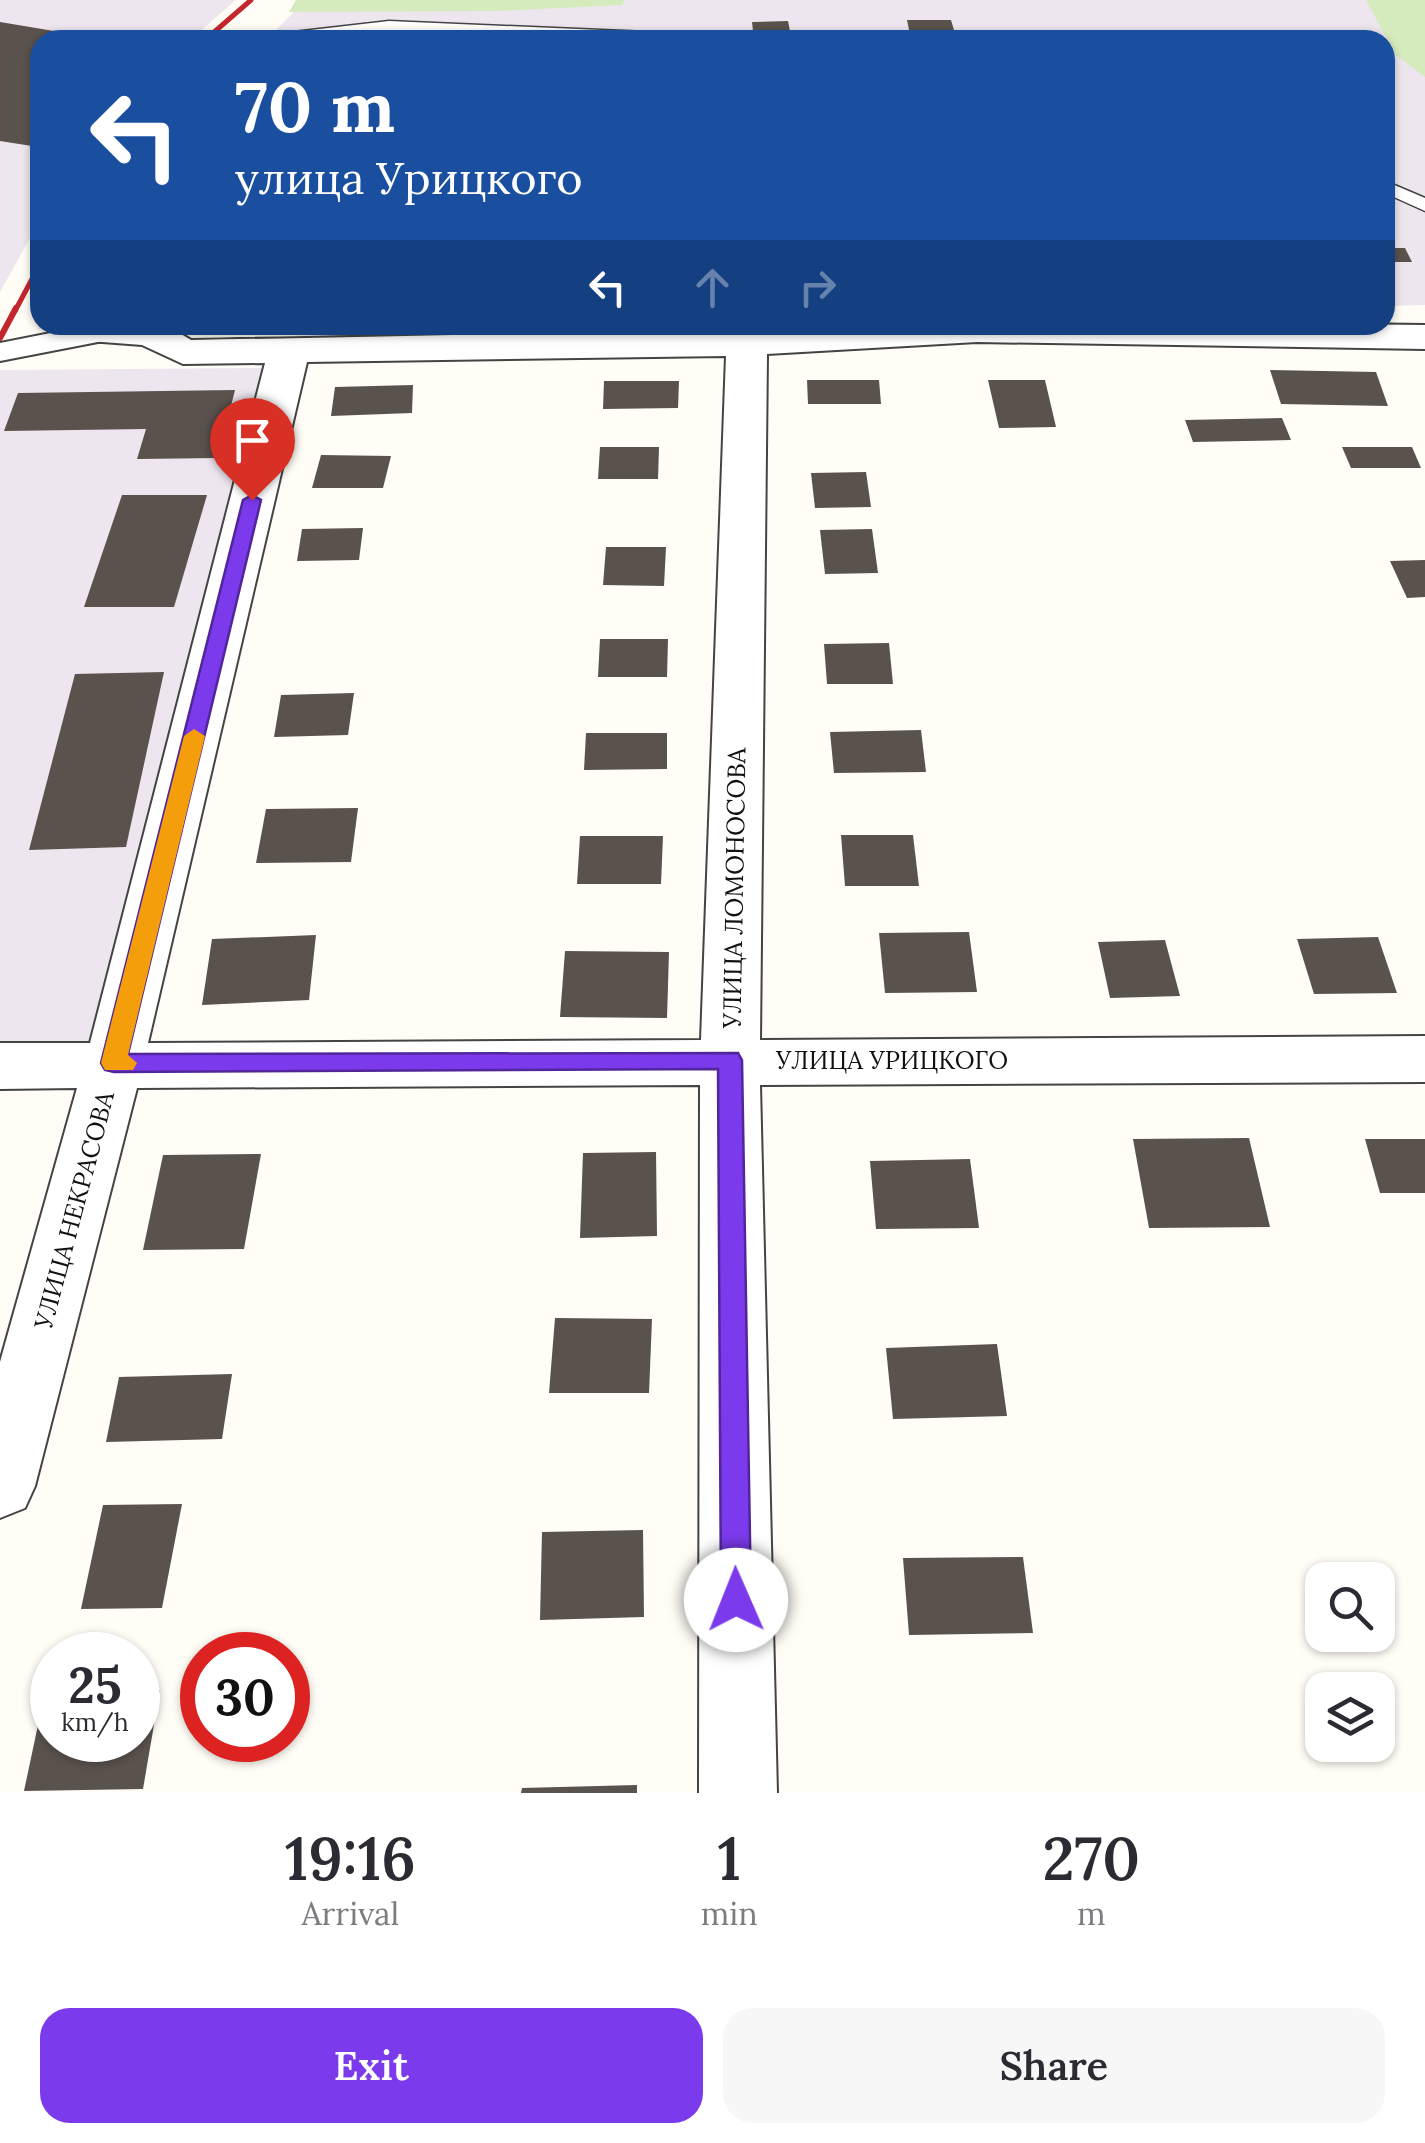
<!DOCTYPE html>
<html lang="en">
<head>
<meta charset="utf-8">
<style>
  body { margin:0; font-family:Lora,serif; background:#f7f7f7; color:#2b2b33; height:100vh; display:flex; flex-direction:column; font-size:38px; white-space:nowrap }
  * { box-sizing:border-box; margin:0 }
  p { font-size:32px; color:#7c7c81 }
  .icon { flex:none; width:55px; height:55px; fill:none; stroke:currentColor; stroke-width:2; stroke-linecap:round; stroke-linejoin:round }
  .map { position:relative; height:1793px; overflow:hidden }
  .panel { display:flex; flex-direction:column; background:#fff; flex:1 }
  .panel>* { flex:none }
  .guide { position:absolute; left:30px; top:30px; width:1365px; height:305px; border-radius:30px; box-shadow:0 2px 8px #0004; background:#1a4fa0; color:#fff; overflow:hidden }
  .controls { position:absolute; left:1305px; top:1562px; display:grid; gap:20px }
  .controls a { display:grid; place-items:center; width:90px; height:90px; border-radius:20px; background:#fff; box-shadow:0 2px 8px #0004; font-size:50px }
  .speed { position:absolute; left:30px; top:1632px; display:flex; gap:20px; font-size:50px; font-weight:700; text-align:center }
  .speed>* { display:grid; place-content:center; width:130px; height:130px; border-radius:50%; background:#fff; box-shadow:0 2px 8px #0004; line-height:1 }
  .speed small { font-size:25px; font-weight:400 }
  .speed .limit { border:15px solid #d22; background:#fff; color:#111 }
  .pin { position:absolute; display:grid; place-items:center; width:85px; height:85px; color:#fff; margin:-102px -42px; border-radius:50% 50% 50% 0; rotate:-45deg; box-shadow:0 0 10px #0007 }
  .pin .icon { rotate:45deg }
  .me { position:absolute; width:110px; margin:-55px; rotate:359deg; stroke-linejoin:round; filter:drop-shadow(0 0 8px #0008) }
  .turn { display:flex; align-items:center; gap:35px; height:210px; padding:0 40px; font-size:45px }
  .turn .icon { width:130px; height:130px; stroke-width:2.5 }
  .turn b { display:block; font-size:70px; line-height:85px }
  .lanes { display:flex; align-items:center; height:95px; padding:0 40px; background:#0003; justify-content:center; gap:50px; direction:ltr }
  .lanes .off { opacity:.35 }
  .eta { display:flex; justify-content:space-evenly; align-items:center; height:170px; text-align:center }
  .eta b { font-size:60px; font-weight:600; line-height:70px }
  .cta { display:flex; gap:20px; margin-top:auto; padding:20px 40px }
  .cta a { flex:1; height:115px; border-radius:30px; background:#7c3aed; color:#fff; font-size:40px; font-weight:600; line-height:115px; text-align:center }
  .cta a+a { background:#f7f7f7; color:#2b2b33 }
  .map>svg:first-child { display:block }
</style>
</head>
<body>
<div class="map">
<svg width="1425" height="1793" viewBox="0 0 1425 1793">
  <rect width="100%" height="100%" fill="#fffdf5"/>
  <g fill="#eee6ef">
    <polygon points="0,0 236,0 190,40 40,40 40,220 0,292"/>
    <polygon points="306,0 1397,0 1425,45 1425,305 1385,306 1385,40 266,40"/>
    <polygon points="40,325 764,325 306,339 269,326 38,329"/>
    <polygon points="268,368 104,1048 0,1050 0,370"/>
  </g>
  <g fill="#d5ebbd">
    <polygon points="296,0 624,0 623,5 496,11 289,12"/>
    <polygon points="1366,0 1425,0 1425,77 1396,55"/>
  </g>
  <g fill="#5a524d">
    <polygon points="907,20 951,20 954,30 993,30 996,40 701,40 701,32 753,31 752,22 788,21 790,31 909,30"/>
    <polygon points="0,22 78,35 71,40 40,40 40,139 32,146 0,141"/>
    <polygon points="1385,248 1405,248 1412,262 1385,262"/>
    <polygon points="1270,370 1376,372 1388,406 1281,404"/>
    <polygon points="807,380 879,380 881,404 808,404"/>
    <polygon points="988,380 1045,380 1056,427 999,428"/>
    <polygon points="604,381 679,381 678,408 603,409"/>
    <polygon points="413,385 412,413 331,416 335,387"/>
    <polygon points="235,390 218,458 137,459 146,429 4,431 18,393"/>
    <polygon points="1282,418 1291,440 1193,442 1185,420"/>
    <polygon points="600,447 659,447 658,479 598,479"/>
    <polygon points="1342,447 1412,447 1421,468 1351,468"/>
    <polygon points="321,455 391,456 383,488 312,488"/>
    <polygon points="866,472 871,507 815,508 811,473"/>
    <polygon points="122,495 207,495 174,607 84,607"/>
    <polygon points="363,528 359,560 297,561 302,529"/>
    <polygon points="872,529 878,573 825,574 820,530"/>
    <polygon points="606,547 666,547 664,586 603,585"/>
    <polygon points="1425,560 1425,597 1407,598 1390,561"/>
    <polygon points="600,639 668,639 667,677 598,677"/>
    <polygon points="889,643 893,684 827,684 824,644"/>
    <polygon points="164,672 126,847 29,850 75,674"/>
    <polygon points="354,693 348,735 274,737 281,695"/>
    <polygon points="921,730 926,772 834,773 830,732"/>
    <polygon points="586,733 667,733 667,769 584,770"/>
    <polygon points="358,808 351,862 256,863 266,809"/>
    <polygon points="841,835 913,835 919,886 845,886"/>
    <polygon points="580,836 663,836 661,884 577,884"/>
    <polygon points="969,932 977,992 885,993 879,933"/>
    <polygon points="316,935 309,1000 202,1005 212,939"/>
    <polygon points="1378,937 1397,993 1314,994 1297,939"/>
    <polygon points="1165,940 1180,996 1110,998 1098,942"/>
    <polygon points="565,951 669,952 667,1018 560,1017"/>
    <polygon points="1249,1138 1270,1227 1149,1228 1133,1139"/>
    <polygon points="1365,1139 1425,1139 1425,1193 1380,1193"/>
    <polygon points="656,1152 657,1236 580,1238 583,1153"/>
    <polygon points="261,1154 244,1249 143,1250 163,1155"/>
    <polygon points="970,1159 979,1228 876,1229 870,1161"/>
    <polygon points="555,1318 652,1319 649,1393 549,1393"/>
    <polygon points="997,1344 1007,1416 893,1419 886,1348"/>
    <polygon points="232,1374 222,1439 106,1442 119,1377"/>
    <polygon points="182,1504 162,1608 81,1609 103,1505"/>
    <polygon points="643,1530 644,1617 540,1620 542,1532"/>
    <polygon points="1023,1557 1033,1633 909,1635 903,1558"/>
    <polygon points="138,1690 160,1690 143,1789 24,1791 45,1692 52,1692 52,1740 138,1740"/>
    <polygon points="637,1785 637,1793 521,1793 522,1788"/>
  </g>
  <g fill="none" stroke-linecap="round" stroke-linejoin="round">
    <defs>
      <g id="service">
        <polygon points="389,21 648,32 658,40 389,31 310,40 259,40 267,35"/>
        <polygon points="1385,181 1425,198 1425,211 1385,193"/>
      </g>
      <polygon id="pedestrian" points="91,325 114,325 119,332 114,339 103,341 0,361 0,343"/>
      <path id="minor" d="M 88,325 L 166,325 L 191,340 C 602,333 1015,319 1425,325 L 1425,349 L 977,342 L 767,354 L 760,1040 L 1425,1036 L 1425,1082 L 760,1085 L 777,1793 L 699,1793 L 700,1085 L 137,1088 L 35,1486 L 25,1508 L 0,1518 L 0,1362 L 77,1088 L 0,1089 L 0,1043 L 90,1043 L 265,363 L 183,364 L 142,345 L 89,341 L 83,332 ZM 726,356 L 701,1040 L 148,1043 L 307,362 Z"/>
    </defs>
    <use href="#service" stroke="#444" stroke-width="3"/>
    <use href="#pedestrian" stroke="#444" stroke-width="4"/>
    <use href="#minor" stroke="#444" stroke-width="4"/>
    <use href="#service" fill="#fff" fill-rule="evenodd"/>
    <use href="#pedestrian" fill="#fff" fill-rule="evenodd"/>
    <use href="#minor" fill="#fff" fill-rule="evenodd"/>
    <g stroke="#c4262e" stroke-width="5">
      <polyline points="205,40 251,0"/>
      <polyline points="15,311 40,264"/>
    </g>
    <polyline stroke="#c4262e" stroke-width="6" points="0,338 16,308"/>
  </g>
  <polygon fill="#7c3aed" stroke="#51269a" stroke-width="2.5" points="252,495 261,500 128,1054 738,1053 742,1060 751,1600 747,1610 736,1615 725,1610 721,1600 718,1069 114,1072 105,1070 101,1063 243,500"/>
  <polygon fill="#f59e0b" points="194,729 205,736 128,1055 137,1063 133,1070 105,1070 101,1063 184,736"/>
  <g text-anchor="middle" stroke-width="10" stroke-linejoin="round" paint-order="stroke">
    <g font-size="25" fill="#111" stroke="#fff">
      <text transform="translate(734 888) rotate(-89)" y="9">УЛИЦА ЛОМОНОСОВА</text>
      <text x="892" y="1069">УЛИЦА УРИЦКОГО</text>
      <text transform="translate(74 1210) rotate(-75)" y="9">УЛИЦА НЕКРАСОВА</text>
    </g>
  </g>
</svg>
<div class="controls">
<a><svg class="icon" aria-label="search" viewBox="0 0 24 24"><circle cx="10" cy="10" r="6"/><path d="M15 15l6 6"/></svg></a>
<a><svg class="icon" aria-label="layers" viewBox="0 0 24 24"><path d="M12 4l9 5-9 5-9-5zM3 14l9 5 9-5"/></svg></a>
</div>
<div class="speed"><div>25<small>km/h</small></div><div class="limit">30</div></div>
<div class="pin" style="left:252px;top:500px;background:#d93025"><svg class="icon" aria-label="arrive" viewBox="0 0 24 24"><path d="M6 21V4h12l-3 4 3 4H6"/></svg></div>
<svg class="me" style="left:736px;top:1600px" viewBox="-20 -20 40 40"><circle r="19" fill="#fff"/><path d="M0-13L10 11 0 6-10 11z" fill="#7c3aed"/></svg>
<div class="guide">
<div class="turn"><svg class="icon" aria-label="left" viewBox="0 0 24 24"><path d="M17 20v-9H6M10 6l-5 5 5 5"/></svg><div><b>70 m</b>улица Урицкого</div></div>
<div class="lanes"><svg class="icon" aria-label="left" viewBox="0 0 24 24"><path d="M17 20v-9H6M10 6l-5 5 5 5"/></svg><svg class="icon off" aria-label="ahead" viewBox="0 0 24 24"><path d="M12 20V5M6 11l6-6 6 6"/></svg><svg class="icon off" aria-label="right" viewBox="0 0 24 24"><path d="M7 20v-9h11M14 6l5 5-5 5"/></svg></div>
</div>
</div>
<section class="panel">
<div class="eta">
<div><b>19:16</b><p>Arrival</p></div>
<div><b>1</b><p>min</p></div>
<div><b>270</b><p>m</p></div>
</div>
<div class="cta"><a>Exit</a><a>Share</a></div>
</section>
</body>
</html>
